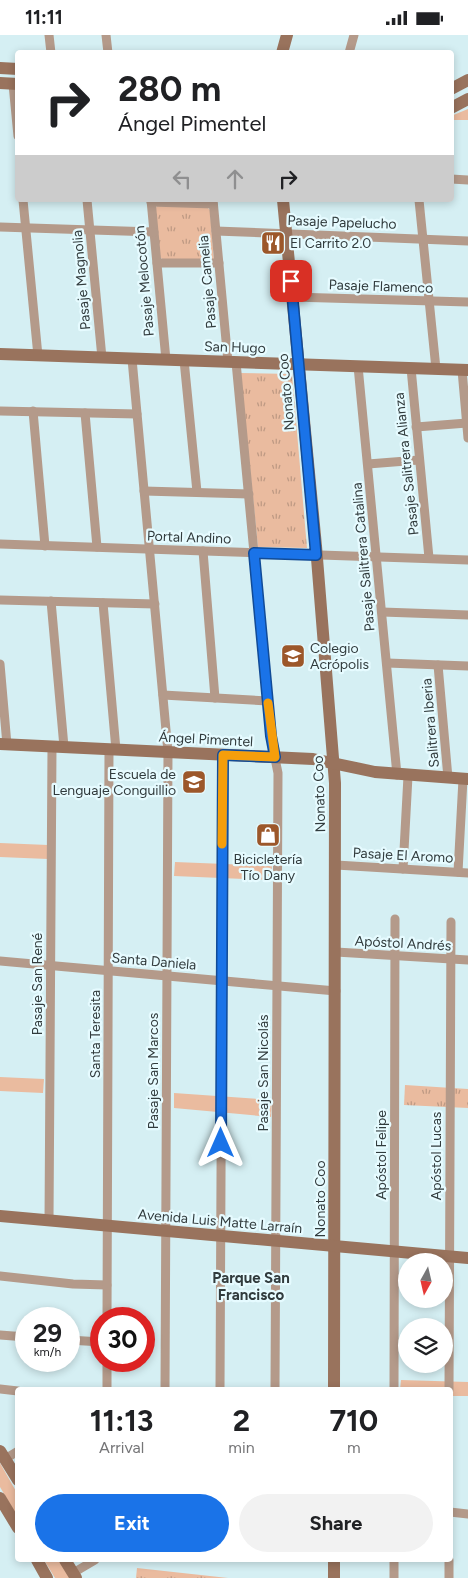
<!DOCTYPE html>
<html lang="en">
<head>
<meta charset="utf-8">
<style>
  body { margin:0; font-family:Figtree,sans-serif; background:#f2f2f2; color:#202124; height:100vh; display:flex; flex-direction:column; font-size:19px; white-space:nowrap }
  * { box-sizing:border-box; margin:0 }
  p { font-size:16px; color:#757577 }
  .icon { flex:none; width:28px; height:28px; fill:none; stroke:currentColor; stroke-width:2; stroke-linecap:round; stroke-linejoin:round }
  .map { position:relative; flex:1; overflow:hidden }
  .drawer { position:absolute; left:15px; top:1352px; width:438px; height:175px; display:flex; flex-direction:column; background:#fff; border-radius:5px; box-shadow:0 2px 8px #0003 }
  .drawer>* { flex:none }
  .top-card { position:absolute; left:15px; top:15px; width:439px; height:152px; border-radius:5px; box-shadow:0 2px 8px #0003; background:#fff; color:#202124; overflow:hidden }
  .needle { width:32px; rotate:188deg }
  .buttons { position:absolute; left:398px; top:1218px; display:grid; gap:10px }
  .buttons a { display:grid; place-items:center; width:55px; height:55px; border-radius:50%; background:#fff; box-shadow:0 2px 8px #0003; font-size:25px }
  .speed { position:absolute; left:15px; top:1272px; display:flex; gap:10px; font-size:25px; font-weight:700; text-align:center }
  .speed>* { display:grid; place-content:center; width:65px; height:65px; border-radius:50%; background:#fff; box-shadow:0 2px 8px #0003; line-height:1 }
  .speed small { font-size:12px; font-weight:400 }
  .speed .limit { border:8px solid #d22; background:#fff; color:#111 }
  .pin { position:absolute; display:grid; place-items:center; width:42px; height:42px; color:#fff; margin:-21px; border-radius:10px; box-shadow:0 2px 8px #0006 }
  .me { position:absolute; width:55px; margin:-28px; rotate:0deg; stroke-linejoin:round; filter:drop-shadow(0 0 4px #0008) }
  .turn { display:flex; align-items:center; gap:18px; height:105px; padding:0 20px; font-size:22px }
  .turn .icon { width:65px; height:65px; stroke-width:2.5 }
  .turn b { display:block; font-size:35px; line-height:42px }
  .lanes { display:flex; align-items:center; height:48px; padding:0 20px; background:#0003; justify-content:center; gap:25px; direction:ltr }
  .lanes .off { opacity:.35 }
  .eta { display:flex; justify-content:space-evenly; align-items:center; height:85px; text-align:center }
  .eta b { font-size:30px; font-weight:700; line-height:35px }
  .action { display:flex; gap:10px; margin-top:auto; padding:10px 20px }
  .action a { flex:1; height:58px; border-radius:30px; background:#1a73e8; color:#fff; font-size:20px; font-weight:700; line-height:58px; text-align:center }
  .action a+a { background:#f2f2f2; color:#202124 }
  .status { display:flex; justify-content:space-between; align-items:center; height:35px; padding:0 25px; background:#fff; direction:ltr }
  .status svg { height:14px; fill:currentColor }
  .map>svg:first-child { display:block }
</style>
</head>
<body>
<div class="status"><b>11:11</b><svg viewBox="0 0 49 12"><path d="M0 12V9h3v3zM5 12V6h3v6zM10 12V3h3v9zM15 12V0h3v12zM26 1h20v11H26zM47 4h2v5h-2z"/></svg></div>
<div class="map">
<svg width="468" height="1543" viewBox="0 0 468 1543">
  <defs>
    <pattern id="park-tufts" width="24" height="20" patternUnits="userSpaceOnUse" patternTransform="scale(1.25)"><rect width="24" height="20" fill="#eabb9f"/><path d="M3 7l-1-3M5 7V3M7 7l1-3M15 17l-1-3M17 17v-4M19 17l1-3" fill="none" stroke="#be9983"/></pattern>
  </defs>
  <rect width="100%" height="100%" fill="#d5eff3"/>
  <g fill="#eabb9f">
    <polygon points="468,74 468,85 451,85 451,81"/>
    <polygon points="0,808 48,810 48,824 0,822"/>
    <polygon points="175,827 272,831 271,845 174,841"/>
    <polygon points="0,1042 44,1044 43,1058 0,1056"/>
    <polygon points="174,1058 272,1065 271,1082 174,1073"/>
    <polygon points="401,1345 468,1347 468,1361 450,1361 450,1355 400,1355"/>
    <polygon points="0,1428 17,1458 17,1481 0,1452"/>
    <polygon points="44,1525 59,1525 70,1543 55,1543"/>
  </g>
  <g fill="url(#park-tufts)">
    <polygon points="157,171 207,172 210,175 214,225 163,225 159,221 155,174"/>
    <polygon points="240,338 292,339 307,513 258,512"/>
    <polygon points="405,1050 468,1054 468,1073 404,1070"/>
    <polygon points="137,1533 228,1543 136,1543"/>
  </g>
  <g fill="none" stroke-linecap="round" stroke-linejoin="round">
    <g stroke="#b49a8a" stroke-width="9">
      <polyline points="49,0 51,18"/>
      <polyline points="106,0 108,18"/>
      <polyline points="349,18 354,0"/>
      <polyline points="13,49 18,101"/>
      <polyline points="451,144 468,145"/>
      <polyline points="23,165 38,321"/>
      <polyline points="87,165 102,323"/>
      <polyline points="151,165 166,325"/>
      <polyline points="213,165 228,327"/>
      <polyline points="419,165 436,334"/>
      <polyline points="151,167 213,169"/>
      <polyline points="0,192 154,197"/>
      <polyline points="216,196 468,206"/>
      <polyline points="157,228 219,228"/>
      <polyline points="292,262 468,267"/>
      <polyline points="132,324 168,717 165,1355"/>
      <polyline points="184,325 197,457"/>
      <polyline points="236,327 272,709 278,738 275,1355"/>
      <polyline points="358,331 397,740"/>
      <polyline points="411,333 429,523"/>
      <polyline points="462,335 468,403"/>
      <polyline points="0,376 137,379"/>
      <polyline points="33,376 45,511"/>
      <polyline points="85,378 97,512"/>
      <polyline points="416,392 467,388"/>
      <polyline points="368,429 419,425"/>
      <polyline points="144,456 249,459"/>
      <polyline points="0,509 468,525"/>
      <polyline points="203,516 215,663"/>
      <polyline points="0,565 155,569"/>
      <polyline points="51,566 64,712"/>
      <polyline points="103,568 116,715"/>
      <polyline points="382,577 468,580"/>
      <polyline points="387,628 468,631"/>
      <polyline points="0,629 7,710"/>
      <polyline points="438,630 448,743"/>
      <polyline points="163,660 268,666"/>
      <polyline points="336,830 468,838"/>
      <polyline points="403,834 408,741"/>
      <polyline points="458,837 463,744"/>
      <polyline points="336,917 468,925"/>
      <polyline points="0,926 336,956"/>
      <polyline points="49,1186 52,712"/>
      <polyline points="0,1241 73,1249 107,1250"/>
      <polyline points="107,1284 109,714"/>
      <polyline points="0,1300 26,1302"/>
      <polyline points="69,1305 101,1307"/>
      <polyline points="0,1354 18,1356"/>
      <polyline points="107,1355 107,1326"/>
      <polyline points="220,1355 223,720"/>
      <polyline points="394,1355 395,884"/>
      <polyline points="449,1355 451,887"/>
      <polyline points="5,1424 18,1416"/>
      <polyline points="450,1477 468,1479"/>
      <polyline points="73,1538 95,1525"/>
      <polyline points="394,1543 394,1525"/>
      <polyline points="449,1543 449,1525"/>
    </g>
    <g stroke="#99735d" stroke-width="12">
      <polyline points="282,18 287,0"/>
      <polyline points="0,33 18,34"/>
      <polyline points="0,48 18,49"/>
      <polyline points="451,54 468,45"/>
      <polyline points="451,73 468,64"/>
      <polyline points="283,165 316,511 335,748 334,1355"/>
      <polyline points="0,319 468,335"/>
      <polyline points="0,709 313,724 375,737 468,744"/>
      <polyline points="0,1181 468,1223"/>
      <polyline points="0,1416 18,1445"/>
      <polyline points="0,1463 18,1493"/>
      <polyline points="37,1525 47,1543"/>
      <polyline points="65,1525 76,1543"/>
      <polyline points="334,1543 334,1525"/>
    </g>
  </g>
  <g fill="none" stroke-linecap="round" stroke-linejoin="round">
    <defs>
      <polyline id="route" points="221,1108 223,720 275,722 271,701 254,518 316,520 291,246"/>
    </defs>
    <use href="#route" stroke="#114b97" stroke-width="12"/>
    <use href="#route" stroke="#1a73e8" stroke-width="9"/>
    <polyline stroke="#f59e0b" stroke-width="9" points="222,809 223,720 275,722 268,668"/>
  </g>
  <defs>
    <symbol id="restaurant-square" viewBox="-11 -11 22 22"><rect x="-9" y="-9" width="18" height="18" rx="4" fill="#9c572a" stroke="#e6fbff"/><path d="M-5-6h1v4h1v-4h1v4h1v-4h1v5L-1.5 .5V6h-2V.5L-5-1ZM5-6V6H3V1.5H1.5Q1.5-4 5-6Z" fill="#fff"/></symbol>
    <symbol id="school-square" viewBox="-11 -11 22 22"><rect x="-9" y="-9" width="18" height="18" rx="4" fill="#9c572a" stroke="#e6fbff"/><path d="M0-5L7-2L0 1L-7-2ZM-4 1L0 2.5L4 1V4Q0 6-4 4Z" fill="#fff"/></symbol>
    <symbol id="shop-square" viewBox="-11 -11 22 22"><rect x="-9" y="-9" width="18" height="18" rx="4" fill="#9c572a" stroke="#e6fbff"/><path d="M-5-2.5h2.3a2.7 3.5 0 0 1 5.4 0H5L5.5 6h-11ZM-1.5-2.5h3a1.5 2.3 0 0 0-3 0Z" fill="#fff"/></symbol>
  </defs>
  <g fill-rule="evenodd">
    <use href="#restaurant-square" x="259" y="194" width="28" height="28"/>
    <use href="#school-square" x="279" y="607" width="28" height="28"/>
    <use href="#school-square" x="180" y="733" width="28" height="28"/>
    <use href="#shop-square" x="254" y="786" width="28" height="28"/>
  </g>
  <g text-anchor="middle" stroke-width="4.5" stroke-linejoin="round" paint-order="stroke">
    <g font-size="14" fill="#313b3d" stroke="#e6fbff">
      <text transform="translate(342 187) rotate(2)" y="5">Pasaje Papelucho</text>
      <text transform="translate(81 245) rotate(-95)" y="5">Pasaje Magnolia</text>
      <text transform="translate(144 246) rotate(-95)" y="5">Pasaje Melocotón</text>
      <text transform="translate(207 247) rotate(-95)" y="5">Pasaje Camelia</text>
      <text transform="translate(381 251) rotate(2)" y="5">Pasaje Flamenco</text>
      <text transform="translate(235 312) rotate(2)" y="5">San Hugo</text>
      <text transform="translate(286 357) rotate(-95)" y="5">Nonato Coo</text>
      <text transform="translate(406 429) rotate(-96)" y="5">Pasaje Salitrera Alianza</text>
      <text transform="translate(189 502) rotate(2)" y="5">Portal Andino</text>
      <text transform="translate(363 522) rotate(-95)" y="5">Pasaje Salitrera Catalina</text>
      <text transform="translate(430 688) rotate(-95)" y="5">Salitrera Iberia</text>
      <text transform="translate(206 704) rotate(3)" y="5">Ángel Pimentel</text>
      <text transform="translate(319 759) rotate(-92)" y="5">Nonato Coo</text>
      <text transform="translate(403 820) rotate(3)" y="5">Pasaje El Aromo</text>
      <text transform="translate(403 908) rotate(3)" y="5">Apóstol Andrés</text>
      <text transform="translate(154 926) rotate(5)" y="5">Santa Daniela</text>
      <text transform="translate(37 949) rotate(-90)" y="5">Pasaje San René</text>
      <text transform="translate(95 999) rotate(-90)" y="5">Santa Teresita</text>
      <text transform="translate(153 1036) rotate(-90)" y="5">Pasaje San Marcos</text>
      <text transform="translate(263 1038) rotate(-90)" y="5">Pasaje San Nicolás</text>
      <text transform="translate(381 1120) rotate(-90)" y="5">Apóstol Felipe</text>
      <text transform="translate(436 1121) rotate(-90)" y="5">Apóstol Lucas</text>
      <text transform="translate(320 1164) rotate(-90)" y="5">Nonato Coo</text>
      <text transform="translate(220 1186) rotate(5)" y="5">Avenida Luis Matte Larraín</text>
    </g>
    <g font-size="14" fill="#313b3d" stroke="#e6fbff" text-anchor="start">
      <text x="290" y="213">El Carrito 2.0</text>
      <text x="310" y="618">Colegio<tspan x="310" dy="16">Acrópolis</tspan></text>
      <text x="176" y="744" text-anchor="end">Escuela de<tspan x="176" dy="16">Lenguaje Conguillio</tspan></text>
      <text x="268" y="829" text-anchor="middle">Bicicletería<tspan x="268" dy="16">Tío Dany</tspan></text>
    </g>
    <g font-size="15" font-weight="bold" fill="#313b3d" stroke="#e6fbff">
      <text x="251" y="1248">Parque San<tspan x="251" dy="17">Francisco</tspan></text>
    </g>
  </g>
</svg>
<div class="buttons">
<a><svg class="needle" viewBox="-14 -14 28 28"><path d="M0-13l5 13h-10z" fill="#e53935"/><path d="M0 13l5-13h-10z" fill="#757577"/></svg></a>
<a><svg class="icon" aria-label="layers" viewBox="0 0 24 24"><path d="M12 4l9 5-9 5-9-5zM3 14l9 5 9-5"/></svg></a>
</div>
<div class="speed"><div>29<small>km/h</small></div><div class="limit">30</div></div>
<div class="pin" style="left:291px;top:246px;background:#d93025"><svg class="icon" aria-label="arrive" viewBox="0 0 24 24"><path d="M6 21V4h12l-3 4 3 4H6"/></svg></div>
<svg class="me" style="left:221px;top:1108px" viewBox="-20 -20 40 40"><path d="M0-17L14 15 0 8-14 15z" fill="#1a73e8" stroke="#fff" stroke-width="4"/></svg>
<div class="top-card">
<div class="turn"><svg class="icon" aria-label="right" viewBox="0 0 24 24"><path d="M7 20v-9h11M14 6l5 5-5 5"/></svg><div><b>280 m</b>Ángel Pimentel</div></div>
<div class="lanes"><svg class="icon off" aria-label="left" viewBox="0 0 24 24"><path d="M17 20v-9H6M10 6l-5 5 5 5"/></svg><svg class="icon off" aria-label="ahead" viewBox="0 0 24 24"><path d="M12 20V5M6 11l6-6 6 6"/></svg><svg class="icon" aria-label="right" viewBox="0 0 24 24"><path d="M7 20v-9h11M14 6l5 5-5 5"/></svg></div>
</div>
<section class="drawer">
<div class="eta">
<div><b>11:13</b><p>Arrival</p></div>
<div><b>2</b><p>min</p></div>
<div><b>710</b><p>m</p></div>
</div>
<div class="action"><a>Exit</a><a>Share</a></div>
</section>
</div>
</body>
</html>
